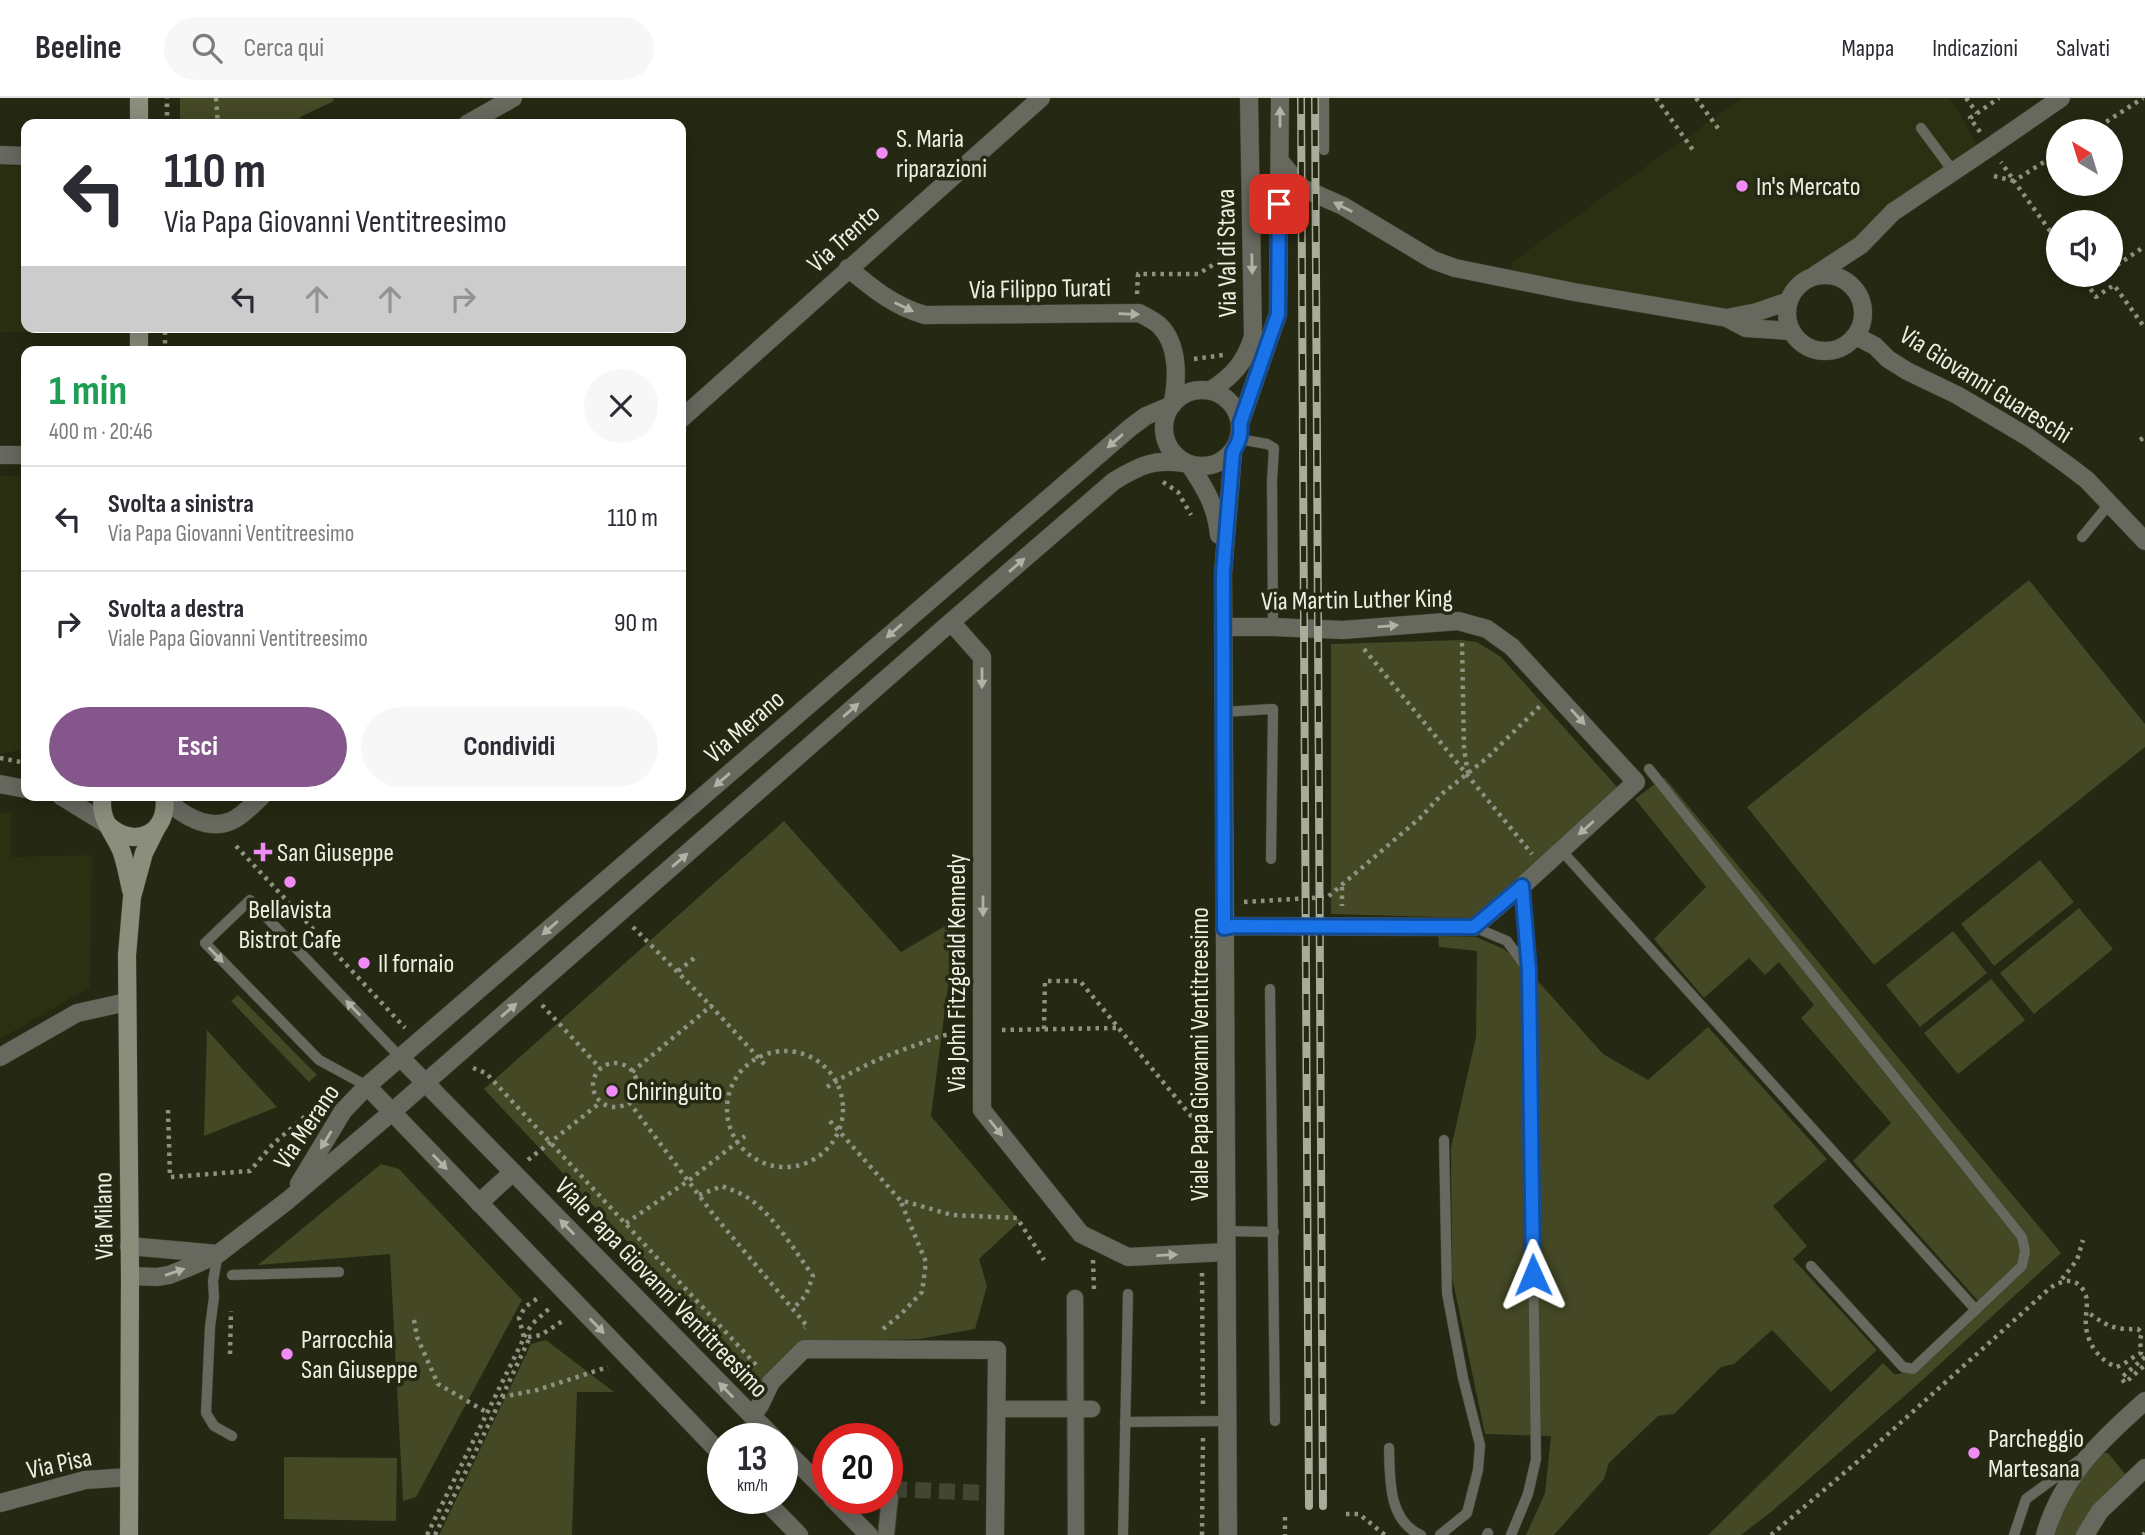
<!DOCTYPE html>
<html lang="it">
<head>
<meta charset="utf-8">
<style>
  body { margin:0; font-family:"Sofia Sans Condensed",sans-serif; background:#f7f7f7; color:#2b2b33; height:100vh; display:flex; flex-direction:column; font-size:26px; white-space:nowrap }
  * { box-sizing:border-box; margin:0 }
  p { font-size:23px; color:#7c7c81 }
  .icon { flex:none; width:38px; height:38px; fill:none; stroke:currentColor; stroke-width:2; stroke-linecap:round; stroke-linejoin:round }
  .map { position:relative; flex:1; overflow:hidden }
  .drawer { position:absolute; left:21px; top:248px; width:665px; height:455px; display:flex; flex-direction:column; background:#fff; border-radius:14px; box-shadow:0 4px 18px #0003 }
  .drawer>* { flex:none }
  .banner { position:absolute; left:21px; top:21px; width:665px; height:214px; border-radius:14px; box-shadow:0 4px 18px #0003; background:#fff; color:#2b2b33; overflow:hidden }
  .needle { width:46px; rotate:322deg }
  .buttons { position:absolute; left:2046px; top:21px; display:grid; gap:14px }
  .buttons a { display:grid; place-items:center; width:77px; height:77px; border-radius:50%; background:#fff; box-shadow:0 4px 18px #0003; font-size:35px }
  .speed { position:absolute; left:707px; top:1325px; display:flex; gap:14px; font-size:35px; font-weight:700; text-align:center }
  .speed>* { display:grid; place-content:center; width:91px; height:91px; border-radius:50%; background:#fff; box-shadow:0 4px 18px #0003; line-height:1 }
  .speed small { font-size:18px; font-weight:400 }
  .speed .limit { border:10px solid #d22; background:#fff; color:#111 }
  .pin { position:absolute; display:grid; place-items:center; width:60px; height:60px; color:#fff; margin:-30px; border-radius:14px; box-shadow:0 4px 10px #0006 }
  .me { position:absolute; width:77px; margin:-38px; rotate:359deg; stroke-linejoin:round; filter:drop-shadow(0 0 5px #0008) }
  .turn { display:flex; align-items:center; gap:24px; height:147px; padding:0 28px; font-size:32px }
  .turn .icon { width:91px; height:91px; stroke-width:2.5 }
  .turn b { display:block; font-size:49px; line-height:60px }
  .lanes { display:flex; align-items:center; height:66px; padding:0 28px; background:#0003; justify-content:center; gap:35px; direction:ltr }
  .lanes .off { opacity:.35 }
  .round { display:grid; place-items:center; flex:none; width:74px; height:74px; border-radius:37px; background:#f7f7f7 }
  .summary { display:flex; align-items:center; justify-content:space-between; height:119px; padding:0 28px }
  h1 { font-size:42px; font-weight:700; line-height:52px; color:#1e9e55 }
  .action { display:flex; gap:14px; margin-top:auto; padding:14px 28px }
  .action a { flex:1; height:80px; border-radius:42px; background:#84568b; color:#fff; font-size:28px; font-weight:700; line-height:80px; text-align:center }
  .action a+a { background:#f7f7f7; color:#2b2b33 }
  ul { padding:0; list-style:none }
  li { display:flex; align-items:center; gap:21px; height:105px; padding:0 28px; border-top:2px solid #e1e1e2 }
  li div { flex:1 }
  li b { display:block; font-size:26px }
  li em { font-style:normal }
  header { display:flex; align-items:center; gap:42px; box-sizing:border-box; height:98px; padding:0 35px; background:#fff; border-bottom:2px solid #e1e1e2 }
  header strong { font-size:33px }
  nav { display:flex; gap:38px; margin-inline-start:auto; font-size:24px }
  .search { width:490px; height:63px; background:#f7f7f7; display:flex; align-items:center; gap:18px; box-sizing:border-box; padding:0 24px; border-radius:38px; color:#7c7c81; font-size:26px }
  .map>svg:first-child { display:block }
</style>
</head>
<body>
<header>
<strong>Beeline</strong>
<div class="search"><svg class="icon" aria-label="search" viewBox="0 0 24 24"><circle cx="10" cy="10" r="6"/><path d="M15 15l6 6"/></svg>Cerca qui</div>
<nav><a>Mappa</a><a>Indicazioni</a><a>Salvati</a></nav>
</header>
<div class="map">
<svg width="2145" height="1437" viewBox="0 0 2145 1437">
  <rect width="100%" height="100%" fill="#252812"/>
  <g fill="#2c3013">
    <polygon points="1742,0 1949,0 1959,14 1981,56 1815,177 1803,183 1794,192 1789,203 1727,220 1511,183 1512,164"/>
    <polygon points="0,67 26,69 26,229 97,229 98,235 0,234"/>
    <polygon points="26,377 26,651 0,656 0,378"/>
    <polygon points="0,715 11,715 11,759 92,757 90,889 0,941"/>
  </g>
  <g fill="#444825">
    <polygon points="180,0 333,0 334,3 300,19 303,26 180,26"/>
    <polygon points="2029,482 2145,626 2145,649 1874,867 1747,709"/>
    <polygon points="1461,542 1477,544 1501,559 1617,689 1473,820 1331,816 1331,546"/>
    <polygon points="1664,679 2061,1155 1917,1287 1771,1414 1741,1437 1708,1437 1883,1265 1894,1276 1900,1276 1979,1204 1853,1063 1891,1025 1801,920 1814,907 1779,864 1765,877 1749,860 1704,900 1654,841 1706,789 1635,701"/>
    <polygon points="784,723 901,854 957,821 931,1018 1020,1123 979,1161 987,1188 975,1231 920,1241 814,1244 765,1291 484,991"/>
    <polygon points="2040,762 2074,804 1994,868 1961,826"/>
    <polygon points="2079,810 2113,851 2034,916 2000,875"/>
    <polygon points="1953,833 1987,875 1920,929 1886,887"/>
    <polygon points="1438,838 1476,839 1504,851 1529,873 1603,956 1648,982 1708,929 1827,1061 1773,1108 1807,1148 1793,1161 1877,1252 1831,1294 1772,1232 1734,1266 1721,1269 1674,1316 1658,1318 1609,1365 1604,1381 1554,1437 1526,1437 1545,1395 1551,1338 1485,1336 1452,1179 1451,1050 1476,939 1477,853 1439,849"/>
    <polygon points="1991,881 2025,922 1958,976 1924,935"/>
    <polygon points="238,897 317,977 309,984 231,903"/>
    <polygon points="207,932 277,1009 204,1038"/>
    <polygon points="381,1066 399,1071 522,1202 416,1399 403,1403 390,1156 258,1167"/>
    <polygon points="546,1242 614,1294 577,1294 572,1437 439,1437 531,1246"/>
    <polygon points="2090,1355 2108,1355 2131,1383 2085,1437 2045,1437"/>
    <polygon points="284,1359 397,1360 396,1423 284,1421"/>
  </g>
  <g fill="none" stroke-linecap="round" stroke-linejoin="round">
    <g stroke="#434631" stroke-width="16" stroke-dasharray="16 8" stroke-linecap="butt">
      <polyline points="891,1391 984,1395"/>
      <polyline points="890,1399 892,1348"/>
    </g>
    <defs>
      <g id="service">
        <polyline points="1921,30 1953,73"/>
        <polyline points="1324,52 1324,0"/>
        <polyline points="1239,341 1267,346 1274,350 1272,382 1273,529"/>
        <polyline points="2082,439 2110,405"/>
        <polyline points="1223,614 1273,611 1271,761"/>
        <polyline points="1649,671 2022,1139 2025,1153 2022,1168 1913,1271 1903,1269 1811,1168"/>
        <polyline points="1561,752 1976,1212"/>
        <polyline points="1474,829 1507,843 1528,872"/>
        <polyline points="1270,891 1275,1323"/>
        <polyline points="367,988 319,962 205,845 250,802 400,959"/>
        <polyline points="1226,1133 1274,1134"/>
        <polyline points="218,1156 213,1183 214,1199 210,1229 206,1315 214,1328 232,1338"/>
        <polyline points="232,1177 339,1174"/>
        <polyline points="1125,1324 1227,1323"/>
        <path d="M 1389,1350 C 1390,1381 1388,1423 1421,1437"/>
        <polyline points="1123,1437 1128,1196"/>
        <polyline points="1440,1437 1467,1415 1478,1372 1480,1347 1463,1280 1447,1195 1444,1042"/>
        <polyline points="1487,1437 1488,1435"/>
        <polyline points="1511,1437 1528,1396 1536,1361 1529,873 1522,789"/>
        <polyline points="2014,1437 2026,1401 2078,1363"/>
      </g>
      <g id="pedestrian">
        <polyline points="1075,1200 1076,1437"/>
        <polyline points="996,1311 1092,1311"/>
        <polyline points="886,1437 890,1399"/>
      </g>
      <g id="minor">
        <polyline points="467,26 513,0"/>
        <polyline points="0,57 26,58"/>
        <polyline points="1280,63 1302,90 1343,108 1433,162 1455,170 1574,194 1727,220 1757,214 1789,203"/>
        <path d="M 848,170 C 872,190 895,209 925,217 L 1139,215 C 1145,218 1153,222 1159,227 C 1179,246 1178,282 1172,307"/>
        <circle cx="1825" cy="215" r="38"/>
        <polyline points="1815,177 1861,147 1893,114 1990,49 2061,0"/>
        <polyline points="1727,220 1746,230 1791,233"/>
        <polyline points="1856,238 1875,248 1888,261 1907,273 1957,297 2028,339 2066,366 2087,382 2145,443"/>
        <polyline points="681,321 1041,0"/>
        <polyline points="0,357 26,357"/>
        <path d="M 1189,366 C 1205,390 1216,407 1219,437"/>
        <polyline points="951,524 982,559 982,1012 1081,1136 1128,1159 1226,1154"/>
        <polyline points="1223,529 1273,529 1343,532 1458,523 1487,531 1512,549 1636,684 1522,788 1474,829 1234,828 1224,830"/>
        <polyline points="0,686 26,691"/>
        <polyline points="61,698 108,727"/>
        <path d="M 165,700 C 181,717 208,733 231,723 C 243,718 252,707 262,698"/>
        <polyline points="0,959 77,915 127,904"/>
        <polyline points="400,959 774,1340"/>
        <polyline points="367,988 723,1358"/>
        <polyline points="479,1105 513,1074"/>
        <polyline points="752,1318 760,1307 771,1284 804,1251 997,1252 995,1437"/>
        <polyline points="782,1349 828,1395"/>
        <polyline points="763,1400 799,1437"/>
        <polyline points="832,1400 869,1437"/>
        <polyline points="0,1405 85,1382 129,1379"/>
        <polyline points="1228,1437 1223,475 1233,354"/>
        <polyline points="2085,1437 2100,1413 2145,1370"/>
      </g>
      <g id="tertiary">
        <circle cx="1202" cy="330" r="38"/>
        <path d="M 1211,292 C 1233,278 1245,264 1253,239 L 1249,0"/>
        <polyline points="1240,326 1278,216 1280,0"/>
        <polyline points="299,1086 343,1013 367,988 1131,329 1146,318 1172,307"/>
        <polyline points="129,1148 218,1156"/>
        <path d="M 130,1178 L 157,1179 L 169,1177 L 192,1168 L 218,1156 L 287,1103 L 392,1014 L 951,524 L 1114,383 C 1142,366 1156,360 1189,366"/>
        <path d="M 2045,1437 C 2062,1378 2101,1342 2145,1303"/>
      </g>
      <g id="secondary">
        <polyline points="139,26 139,0"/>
        <polyline points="139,254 139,229"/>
        <path d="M 103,698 C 98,719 113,734 121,752 C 126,765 128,779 131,792"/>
        <path d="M 109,728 C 136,752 170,734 164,698"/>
        <polyline points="129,1437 130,1178 127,857 132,799 144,755 157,729"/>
      </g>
    </defs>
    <use href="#service" stroke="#41442f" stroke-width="11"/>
    <use href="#pedestrian" stroke="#41442f" stroke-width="18"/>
    <use href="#minor" stroke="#41442f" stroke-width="19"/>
    <use href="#tertiary" stroke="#41442f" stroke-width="19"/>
    <use href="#secondary" stroke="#41442f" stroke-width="19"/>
    <g stroke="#8f9280" stroke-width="4.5" stroke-dasharray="3.5 5" stroke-linecap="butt">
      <polyline points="216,0 218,26"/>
      <polyline points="1656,0 1693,52"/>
      <polyline points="1696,0 1720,33"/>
      <polyline points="1966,0 1977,15"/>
      <polyline points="167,26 167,0"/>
      <polyline points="2092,33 2143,0"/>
      <polyline points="1980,34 1970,20 1999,0"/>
      <polyline points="2058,55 2014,83 2058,144"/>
      <polyline points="1994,78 2014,83 2001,64"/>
      <polyline points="2110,172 2145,148"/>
      <polyline points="2081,177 2096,199 2114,187 2145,230"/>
      <polyline points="2088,186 2103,177"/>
      <polyline points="1137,196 1138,176 1198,176 1221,162 1231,142"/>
      <polyline points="165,254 165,229"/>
      <polyline points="1194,261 1223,257"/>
      <polyline points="2140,342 2145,339"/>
      <polyline points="1163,384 1178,394 1191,417"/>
      <polyline points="1462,545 1464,651 1468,675"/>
      <polyline points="1364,551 1532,756"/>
      <polyline points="0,660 26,665"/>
      <polyline points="236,748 405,930"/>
      <polyline points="1342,789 1342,808"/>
      <polyline points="1244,804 1327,799 1330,797 1420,720 1443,695 1487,660 1540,608"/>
      <polyline points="1202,815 1203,1079"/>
      <polyline points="633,829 711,908"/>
      <polyline points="678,873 698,857"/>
      <polyline points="542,907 600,970"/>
      <polyline points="1044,931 1045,883 1080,883 1191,1018 1202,1019"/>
      <polyline points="1002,932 1117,930"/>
      <circle cx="785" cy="1011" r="58"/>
      <circle cx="615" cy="987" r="22"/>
      <polyline points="473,970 486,975 758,1269"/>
      <polyline points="632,974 711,908 765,967"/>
      <path d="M 827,989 C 852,973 877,961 905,951 C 928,943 938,937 962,934"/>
      <polyline points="629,1004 713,1116 807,1228 804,1230"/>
      <polyline points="168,1012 170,1079 250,1073 273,1046 325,1001"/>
      <polyline points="830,1023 900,1102 952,1117 1017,1120 1044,1162"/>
      <polyline points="528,1062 601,1004"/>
      <path d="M 699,1097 L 722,1088 C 729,1091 736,1093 743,1097 C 770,1111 795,1153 813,1178 L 806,1197 L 793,1211"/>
      <polyline points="626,1125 688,1083 745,1038"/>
      <polyline points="1093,1162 1094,1192"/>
      <polyline points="1202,1175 1203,1310"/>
      <polyline points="2062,1181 2077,1162 2083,1142"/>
      <polyline points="414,1222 417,1239 438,1286 488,1315"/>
      <polyline points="883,1231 901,1216 922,1194 926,1164 900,1102"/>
      <polyline points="524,1239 532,1226 552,1208"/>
      <polyline points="528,1239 541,1237 564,1222"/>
      <polyline points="230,1256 231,1213"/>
      <polyline points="2145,1259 2121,1280 2125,1285 2145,1267"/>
      <polyline points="502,1299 530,1239"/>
      <polyline points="1346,1416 1359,1416 1385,1437"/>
      <polyline points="1285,1419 1285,1437"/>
      <polyline points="427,1437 524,1240 519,1220 525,1209 541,1198"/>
      <polyline points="435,1437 502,1299 537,1292 608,1269"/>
      <polyline points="1202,1437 1203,1336"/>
      <path d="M 1771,1437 L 1857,1364 L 2050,1190 C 2063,1181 2079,1178 2086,1198 C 2088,1204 2086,1213 2086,1220 C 2084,1241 2097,1261 2116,1269 C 2126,1266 2132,1259 2141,1255 L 2140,1241 L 2142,1235 L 2138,1231 C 2113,1232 2107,1228 2086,1213"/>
      <polyline points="2143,1437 2145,1435"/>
    </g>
    <use href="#service" stroke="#67685e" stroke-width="10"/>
    <use href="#pedestrian" stroke="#67685e" stroke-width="16"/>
    <use href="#minor" stroke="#67685e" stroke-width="18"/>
    <use href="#tertiary" stroke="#67685e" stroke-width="18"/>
    <use href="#secondary" stroke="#8b8e7d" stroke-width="18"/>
    <defs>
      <g id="rail">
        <polyline points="1301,0 1309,1408"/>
        <polyline points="1315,0 1323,1408"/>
      </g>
    </defs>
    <use href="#rail" stroke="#a9ac9b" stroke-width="8"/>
    <use href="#rail" stroke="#252812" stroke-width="5" stroke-dasharray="16" stroke-linecap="butt"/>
  </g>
  <defs><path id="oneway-solid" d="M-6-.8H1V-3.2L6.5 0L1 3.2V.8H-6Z" transform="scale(1.75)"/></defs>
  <g fill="#b0b2a6">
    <use href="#oneway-solid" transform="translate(1280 19) rotate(-90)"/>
    <use href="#oneway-solid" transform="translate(1343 109) rotate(-153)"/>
    <use href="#oneway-solid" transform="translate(1252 166) rotate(89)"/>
    <use href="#oneway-solid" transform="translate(904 209) rotate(26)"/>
    <use href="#oneway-solid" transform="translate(1129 216) rotate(2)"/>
    <use href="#oneway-solid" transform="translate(1115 343) rotate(139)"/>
    <use href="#oneway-solid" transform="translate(1017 467) rotate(-41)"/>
    <use href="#oneway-solid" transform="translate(1388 528) rotate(-5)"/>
    <use href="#oneway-solid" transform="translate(894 533) rotate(139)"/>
    <use href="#oneway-solid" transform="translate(982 580) rotate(90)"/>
    <use href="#oneway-solid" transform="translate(851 612) rotate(-41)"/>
    <use href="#oneway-solid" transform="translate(1578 619) rotate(48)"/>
    <use href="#oneway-solid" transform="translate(722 682) rotate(139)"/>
    <use href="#oneway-solid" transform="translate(1586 730) rotate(138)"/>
    <use href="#oneway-solid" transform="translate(680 762) rotate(-41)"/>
    <use href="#oneway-solid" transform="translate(983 808) rotate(90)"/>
    <use href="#oneway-solid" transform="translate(550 830) rotate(139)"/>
    <use href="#oneway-solid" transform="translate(216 857) rotate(46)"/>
    <use href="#oneway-solid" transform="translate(353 910) rotate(-134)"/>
    <use href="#oneway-solid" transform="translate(509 912) rotate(-41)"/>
    <use href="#oneway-solid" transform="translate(996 1030) rotate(51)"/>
    <use href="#oneway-solid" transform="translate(326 1042) rotate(121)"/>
    <use href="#oneway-solid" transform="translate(440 1064) rotate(46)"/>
    <use href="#oneway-solid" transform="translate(567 1129) rotate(-134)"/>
    <use href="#oneway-solid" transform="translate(1167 1157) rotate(-3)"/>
    <use href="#oneway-solid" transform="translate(175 1174) rotate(-19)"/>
    <use href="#oneway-solid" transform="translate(597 1228) rotate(46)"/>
    <use href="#oneway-solid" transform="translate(726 1292) rotate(-134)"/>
  </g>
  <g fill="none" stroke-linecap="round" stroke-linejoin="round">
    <defs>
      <path id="route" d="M 1279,106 L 1278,216 L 1240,326 C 1242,337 1238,345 1233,354 L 1223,475 L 1224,830 L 1234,828 L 1474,829 L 1522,788 L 1529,873 L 1533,1177"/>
    </defs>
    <use href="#route" stroke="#114b97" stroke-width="18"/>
    <use href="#route" stroke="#1a73e8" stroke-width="12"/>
  </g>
  <g fill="#f08bf6" stroke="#252812" stroke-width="2.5">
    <circle cx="882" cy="55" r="7"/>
    <circle cx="1742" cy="88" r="7"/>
    <path d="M259.5 743.5h7v7h7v7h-7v7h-7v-7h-7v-7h7z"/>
    <circle cx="290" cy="784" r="7"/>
    <circle cx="364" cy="865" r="7"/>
    <circle cx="612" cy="993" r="7"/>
    <circle cx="287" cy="1256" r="7"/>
    <circle cx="1974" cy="1355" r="7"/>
  </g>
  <g text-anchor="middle" stroke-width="7" stroke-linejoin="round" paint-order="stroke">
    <g font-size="26" fill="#ecefe1" stroke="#252812" text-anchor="start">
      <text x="896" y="49">S. Maria<tspan x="896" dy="30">riparazioni</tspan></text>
      <text x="1756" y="97">In's Mercato</text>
      <text x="277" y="763">San Giuseppe</text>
      <text x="290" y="820" text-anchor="middle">Bellavista<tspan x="290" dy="30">Bistrot Cafe</tspan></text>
      <text x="378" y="874">Il fornaio</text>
      <text x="626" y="1002">Chiringuito</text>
      <text x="301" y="1250">Parrocchia<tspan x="301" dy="30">San Giuseppe</tspan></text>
      <text x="1988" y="1349">Parcheggio<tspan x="1988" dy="30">Martesana</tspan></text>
    </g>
    <g font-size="26" fill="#ecefe1" stroke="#252812">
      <text transform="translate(843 140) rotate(-42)" y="9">Via Trento</text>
      <text transform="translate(1226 155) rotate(-91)" y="9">Via Val di Stava</text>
      <text transform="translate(1040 190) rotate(-1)" y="9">Via Filippo Turati</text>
      <text transform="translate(1986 286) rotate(32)" y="9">Via Giovanni Guareschi</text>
      <text transform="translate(1357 501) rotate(-1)" y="9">Via Martin Luther King</text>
      <text transform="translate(744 628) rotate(-41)" y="9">Via Merano</text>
      <text transform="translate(956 875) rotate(-90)" y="9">Via John Fitzgerald Kennedy</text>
      <text transform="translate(1199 956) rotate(-90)" y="9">Viale Papa Giovanni Ventitreesimo</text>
      <text transform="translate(306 1028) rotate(-56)" y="9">Via Merano</text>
      <text transform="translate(103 1118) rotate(-91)" y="9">Via Milano</text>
      <text transform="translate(662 1189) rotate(46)" y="9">Viale Papa Giovanni Ventitreesimo</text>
      <text transform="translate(59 1365) rotate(-12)" y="9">Via Pisa</text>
    </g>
  </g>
</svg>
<div class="buttons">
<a><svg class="needle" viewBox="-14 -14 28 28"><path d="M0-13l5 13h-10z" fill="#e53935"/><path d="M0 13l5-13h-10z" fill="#7c7c81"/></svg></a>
<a><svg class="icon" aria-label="sound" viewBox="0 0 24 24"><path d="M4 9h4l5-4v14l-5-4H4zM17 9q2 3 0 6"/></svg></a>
</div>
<div class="speed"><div>13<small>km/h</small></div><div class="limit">20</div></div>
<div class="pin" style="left:1279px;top:106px;background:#d93025"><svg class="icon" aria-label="arrive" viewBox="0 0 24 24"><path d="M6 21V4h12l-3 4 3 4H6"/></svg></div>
<svg class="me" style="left:1533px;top:1177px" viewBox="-20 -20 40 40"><path d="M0-17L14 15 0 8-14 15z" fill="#1a73e8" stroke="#fff" stroke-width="4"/></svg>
<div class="banner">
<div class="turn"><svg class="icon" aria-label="left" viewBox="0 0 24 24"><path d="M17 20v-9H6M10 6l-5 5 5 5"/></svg><div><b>110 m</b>Via Papa Giovanni Ventitreesimo</div></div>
<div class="lanes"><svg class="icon" aria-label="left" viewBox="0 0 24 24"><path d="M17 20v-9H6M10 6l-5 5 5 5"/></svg><svg class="icon off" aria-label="ahead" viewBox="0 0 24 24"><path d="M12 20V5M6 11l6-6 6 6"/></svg><svg class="icon off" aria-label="ahead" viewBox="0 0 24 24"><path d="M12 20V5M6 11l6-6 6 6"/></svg><svg class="icon off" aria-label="right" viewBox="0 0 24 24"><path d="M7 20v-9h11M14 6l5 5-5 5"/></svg></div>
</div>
<section class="drawer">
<div class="summary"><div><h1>1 min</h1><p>400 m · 20:46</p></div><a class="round"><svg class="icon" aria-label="close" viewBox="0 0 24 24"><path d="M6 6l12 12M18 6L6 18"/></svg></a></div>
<ul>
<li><svg class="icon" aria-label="left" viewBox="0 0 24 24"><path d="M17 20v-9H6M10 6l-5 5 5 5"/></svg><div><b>Svolta a sinistra</b><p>Via Papa Giovanni Ventitreesimo</p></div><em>110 m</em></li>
<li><svg class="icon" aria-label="right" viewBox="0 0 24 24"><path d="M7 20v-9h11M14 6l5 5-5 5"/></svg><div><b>Svolta a destra</b><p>Viale Papa Giovanni Ventitreesimo</p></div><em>90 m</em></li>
</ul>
<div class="action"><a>Esci</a><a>Condividi</a></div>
</section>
</div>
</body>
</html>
